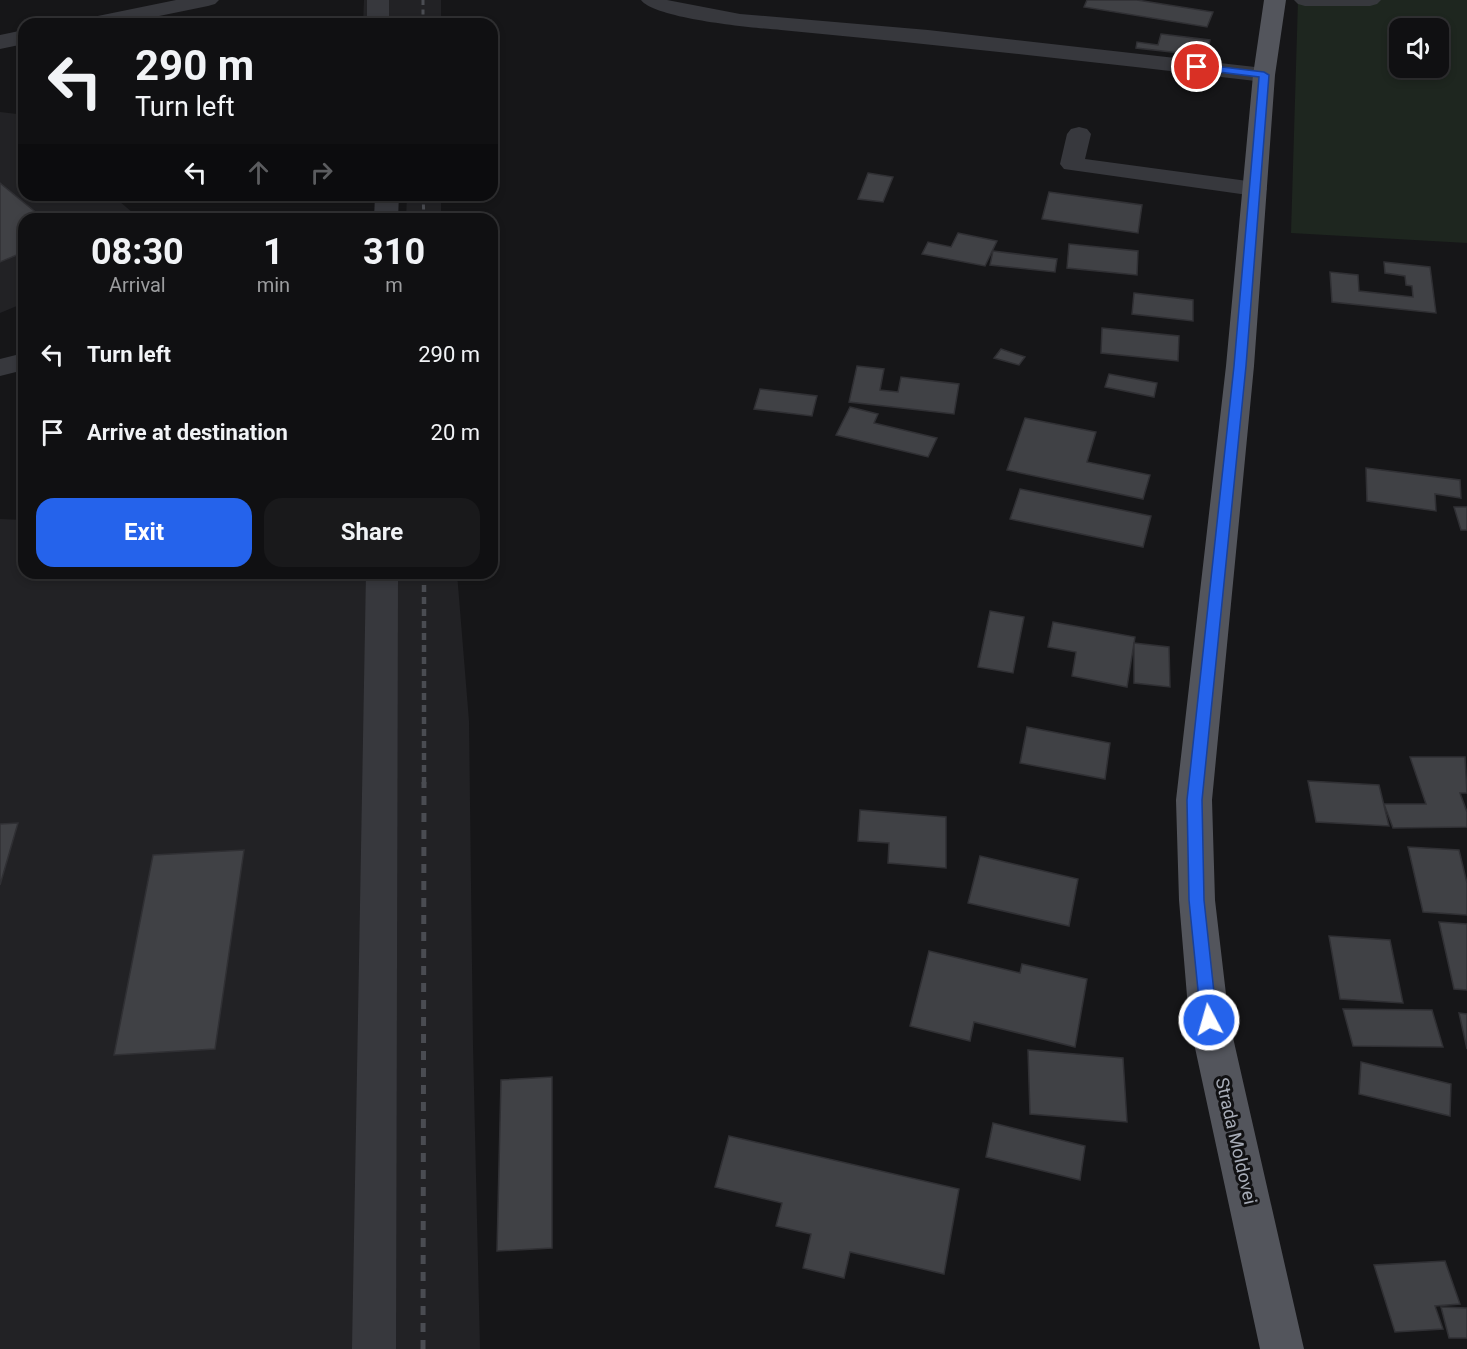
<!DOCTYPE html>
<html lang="en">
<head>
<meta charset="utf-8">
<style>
  body { margin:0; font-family:Roboto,sans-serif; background:#19191b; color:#f1f3f6; height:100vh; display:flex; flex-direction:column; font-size:22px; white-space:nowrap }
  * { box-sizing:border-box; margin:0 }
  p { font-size:20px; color:#9c9d9f }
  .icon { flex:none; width:33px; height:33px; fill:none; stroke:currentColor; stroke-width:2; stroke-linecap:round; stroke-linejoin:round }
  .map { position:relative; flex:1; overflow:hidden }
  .sheet { position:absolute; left:18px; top:213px; width:480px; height:366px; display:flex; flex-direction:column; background:#101012; border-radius:18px; box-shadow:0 3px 9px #0003,0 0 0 2px #303032 }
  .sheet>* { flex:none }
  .top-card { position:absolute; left:18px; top:18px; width:480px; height:183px; border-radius:18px; box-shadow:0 3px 9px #0003,0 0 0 2px #303032; background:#101012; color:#f1f3f6; overflow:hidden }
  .fabs { position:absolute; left:1389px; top:18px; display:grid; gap:12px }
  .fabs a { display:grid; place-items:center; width:60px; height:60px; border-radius:12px; background:#101012; box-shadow:0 3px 9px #0003,0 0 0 2px #303032; font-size:30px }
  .pin { position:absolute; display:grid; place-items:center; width:51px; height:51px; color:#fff; margin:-26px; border:3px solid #fff; border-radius:50%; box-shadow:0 2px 6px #0007 }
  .me { position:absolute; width:66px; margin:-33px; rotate:354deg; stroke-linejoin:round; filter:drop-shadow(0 0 4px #0008) }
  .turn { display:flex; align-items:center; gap:21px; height:126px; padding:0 18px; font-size:27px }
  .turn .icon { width:78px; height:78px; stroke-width:2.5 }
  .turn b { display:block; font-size:42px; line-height:51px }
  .lanes { display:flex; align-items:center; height:57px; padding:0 18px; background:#0003; justify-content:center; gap:30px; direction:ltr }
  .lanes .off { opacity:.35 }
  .eta { display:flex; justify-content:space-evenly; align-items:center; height:102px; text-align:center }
  .eta b { font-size:36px; font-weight:700; line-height:42px }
  .action { display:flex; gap:12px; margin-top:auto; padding:12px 18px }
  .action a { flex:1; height:69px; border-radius:18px; background:#2563eb; color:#fff; font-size:24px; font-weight:700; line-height:69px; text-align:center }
  .action a+a { background:#19191b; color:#f1f3f6 }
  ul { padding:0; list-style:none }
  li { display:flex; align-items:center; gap:18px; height:78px; padding:0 18px }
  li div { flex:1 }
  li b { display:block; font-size:22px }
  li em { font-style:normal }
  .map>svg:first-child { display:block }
</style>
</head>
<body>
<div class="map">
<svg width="1467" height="1349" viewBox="0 0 1467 1349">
  <rect width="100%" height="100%" fill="#161618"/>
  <g fill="#222225">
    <polygon points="364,0 441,0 441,24 413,24 412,22 363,24"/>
    <polygon points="0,112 17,114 24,120 24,195 112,195 140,219 24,219 24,303 0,313"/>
    <polygon points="407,195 441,195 441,219 406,219"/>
    <polygon points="0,519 24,520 24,573 457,573 469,721 473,1045 480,1349 0,1349"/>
  </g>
  <path fill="#1e261f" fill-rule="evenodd" d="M 1298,0 L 1467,0 L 1467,243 L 1291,233 ZM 1400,28 L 1438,28 L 1438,68 L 1400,68 Z"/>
  <g fill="#404145" stroke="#303034" stroke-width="1.5">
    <polygon points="1087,0 1137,0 1213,12 1207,27 1084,7"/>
    <polygon points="1161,34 1210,40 1207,56 1136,48 1137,42 1158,45"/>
    <polygon points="868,173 893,177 883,202 858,199"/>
    <polygon points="0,183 44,219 24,219 24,252 0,262"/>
    <polygon points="1049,192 1142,205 1138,233 1042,219"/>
    <polygon points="958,233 997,241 985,266 922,254 928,242 951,247"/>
    <polygon points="1069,244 1138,251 1137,275 1067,268"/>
    <polygon points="993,251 1057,259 1055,272 990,265"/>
    <polygon points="1384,262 1430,267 1436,313 1332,302 1330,272 1358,275 1359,291 1413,297 1412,286 1406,285 1405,276 1385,273"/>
    <polygon points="1134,293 1193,300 1193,321 1132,314"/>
    <polygon points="1102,328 1179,336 1178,361 1101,353"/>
    <polygon points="1001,349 1025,357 1019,365 994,358"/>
    <polygon points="857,366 884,369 880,390 898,392 901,377 959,384 954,414 849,402"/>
    <polygon points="1109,374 1157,383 1154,397 1105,387"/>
    <polygon points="760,389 817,396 812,416 754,409"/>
    <polygon points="850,407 878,414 874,423 937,438 928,457 836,435"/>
    <polygon points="1025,418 1096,432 1087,462 1150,475 1143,499 1007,470"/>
    <polygon points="1366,468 1460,480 1461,498 1435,494 1436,511 1367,501"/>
    <polygon points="1020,489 1151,516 1143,547 1010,519"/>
    <polygon points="1454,507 1467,507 1467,530 1461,530"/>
    <polygon points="990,611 1024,617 1013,673 978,667"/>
    <polygon points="1053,622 1135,637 1127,687 1072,676 1076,652 1048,647"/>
    <polygon points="1134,643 1169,647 1170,687 1134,683"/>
    <polygon points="1027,727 1110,743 1105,779 1020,763"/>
    <polygon points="1410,757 1465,757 1467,793 1460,793 1467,812 1467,827 1393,828 1384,804 1426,804"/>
    <polygon points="1308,781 1379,785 1389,826 1316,822"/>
    <polygon points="860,810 946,817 946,868 888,863 889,843 858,841"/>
    <polygon points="18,823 0,885 0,824"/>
    <polygon points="1408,847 1459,850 1467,883 1467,915 1423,912"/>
    <polygon points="244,850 215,1049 114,1055 153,855"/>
    <polygon points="980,856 1078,879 1069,926 968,903"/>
    <polygon points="1439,922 1467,924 1467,990 1454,989"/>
    <polygon points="1329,936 1390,940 1403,1003 1340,999"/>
    <polygon points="929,951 1020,973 1022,964 1087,979 1075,1047 974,1022 970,1041 910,1026"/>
    <polygon points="1343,1009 1432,1010 1443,1047 1353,1046"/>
    <polygon points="1459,1013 1467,1014 1467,1049"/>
    <polygon points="1028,1050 1123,1058 1127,1122 1030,1114"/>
    <polygon points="1361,1062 1451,1084 1450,1116 1359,1094"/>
    <polygon points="552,1077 552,1248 497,1251 501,1080"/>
    <polygon points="993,1123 1085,1146 1080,1180 986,1157"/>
    <polygon points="729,1136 959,1189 944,1274 850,1252 844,1278 803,1268 811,1234 776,1226 782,1203 715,1187"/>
    <polygon points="1445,1261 1460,1304 1435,1306 1443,1329 1395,1332 1374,1265"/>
    <polygon points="1441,1307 1467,1308 1467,1338 1449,1338"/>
  </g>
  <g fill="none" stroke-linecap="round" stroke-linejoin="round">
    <g fill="#37383d" fill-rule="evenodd">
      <polygon points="176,0 219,0 215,4 208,6 120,24 77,24 80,19 88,18"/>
      <rect x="367" y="0" width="22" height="24"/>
      <path d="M 641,0 L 667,0 L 740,14 L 928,30 L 1264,68 L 1272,70 L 1275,75 L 1272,80 L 1264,82 C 1103,63 942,45 781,30 C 755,28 655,19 641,0 Z"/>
      <polygon points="1294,0 1381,0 1377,4 1370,6 1305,6 1298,4"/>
      <polygon points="24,30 24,44 0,49 0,35"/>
      <polygon points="1079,127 1087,129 1091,134 1085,159 1255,182 1264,184 1267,189 1264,194 1255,196 1064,169 1060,164 1067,134 1071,129"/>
      <polygon points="375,195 399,195 398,219 374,219"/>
      <polygon points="24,353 24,370 0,376 0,359"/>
      <polygon points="366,573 398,573 396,1349 352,1349"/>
    </g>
    <polygon fill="#53555c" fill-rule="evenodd" points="1264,0 1286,0 1275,75 1254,366 1212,800 1215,900 1229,1020 1304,1349 1260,1349 1189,1020 1179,900 1176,800 1226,366 1253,75"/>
    <g stroke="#4a4c52" stroke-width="3" stroke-dasharray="5 4.5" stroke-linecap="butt">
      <polyline points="423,0 423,24"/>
      <polyline points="423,195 424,219"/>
    </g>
    <polyline stroke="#4a4c52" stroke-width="4.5" stroke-dasharray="7 5" stroke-linecap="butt" points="424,784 424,573"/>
    <polyline stroke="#4a4c52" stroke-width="5" stroke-dasharray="9 8" stroke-linecap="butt" points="423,1349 424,782"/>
  </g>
  <polygon fill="#2563eb" stroke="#184099" stroke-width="1.5" points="1197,64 1264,72 1269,75 1246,366 1202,800 1204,900 1217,1020 1214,1025 1209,1027 1203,1025 1201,1020 1189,900 1187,800 1234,366 1259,77 1194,69 1192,67"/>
  <g text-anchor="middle" stroke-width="6" stroke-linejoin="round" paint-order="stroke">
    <g font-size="18" fill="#a8adb8" stroke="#111113">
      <text transform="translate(1236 1141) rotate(77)" y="6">Strada Moldovei</text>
    </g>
  </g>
</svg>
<div class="fabs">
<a><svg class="icon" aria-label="sound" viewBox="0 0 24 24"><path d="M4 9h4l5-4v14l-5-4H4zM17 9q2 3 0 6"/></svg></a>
</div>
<div class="pin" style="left:1197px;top:67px;background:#d93025"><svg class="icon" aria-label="arrive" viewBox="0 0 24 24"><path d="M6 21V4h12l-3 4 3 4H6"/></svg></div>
<svg class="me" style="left:1209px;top:1020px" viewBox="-20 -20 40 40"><circle r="17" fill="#2563eb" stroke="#fff" stroke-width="3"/><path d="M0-11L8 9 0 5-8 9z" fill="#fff"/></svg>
<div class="top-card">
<div class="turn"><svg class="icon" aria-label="left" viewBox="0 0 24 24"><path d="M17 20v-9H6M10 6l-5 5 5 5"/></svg><div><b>290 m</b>Turn left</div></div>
<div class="lanes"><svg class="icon" aria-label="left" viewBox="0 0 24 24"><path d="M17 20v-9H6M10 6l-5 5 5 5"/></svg><svg class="icon off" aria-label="ahead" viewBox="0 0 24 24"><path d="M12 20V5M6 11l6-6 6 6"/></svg><svg class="icon off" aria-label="right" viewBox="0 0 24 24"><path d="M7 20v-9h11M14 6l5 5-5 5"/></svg></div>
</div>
<section class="sheet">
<div class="eta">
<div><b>08:30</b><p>Arrival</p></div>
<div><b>1</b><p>min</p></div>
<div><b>310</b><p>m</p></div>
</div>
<ul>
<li><svg class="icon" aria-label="left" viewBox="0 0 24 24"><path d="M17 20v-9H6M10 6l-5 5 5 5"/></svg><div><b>Turn left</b></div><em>290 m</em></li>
<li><svg class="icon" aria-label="arrive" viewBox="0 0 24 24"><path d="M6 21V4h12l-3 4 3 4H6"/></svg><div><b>Arrive at destination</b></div><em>20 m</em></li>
</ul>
<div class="action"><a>Exit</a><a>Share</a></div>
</section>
</div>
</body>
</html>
